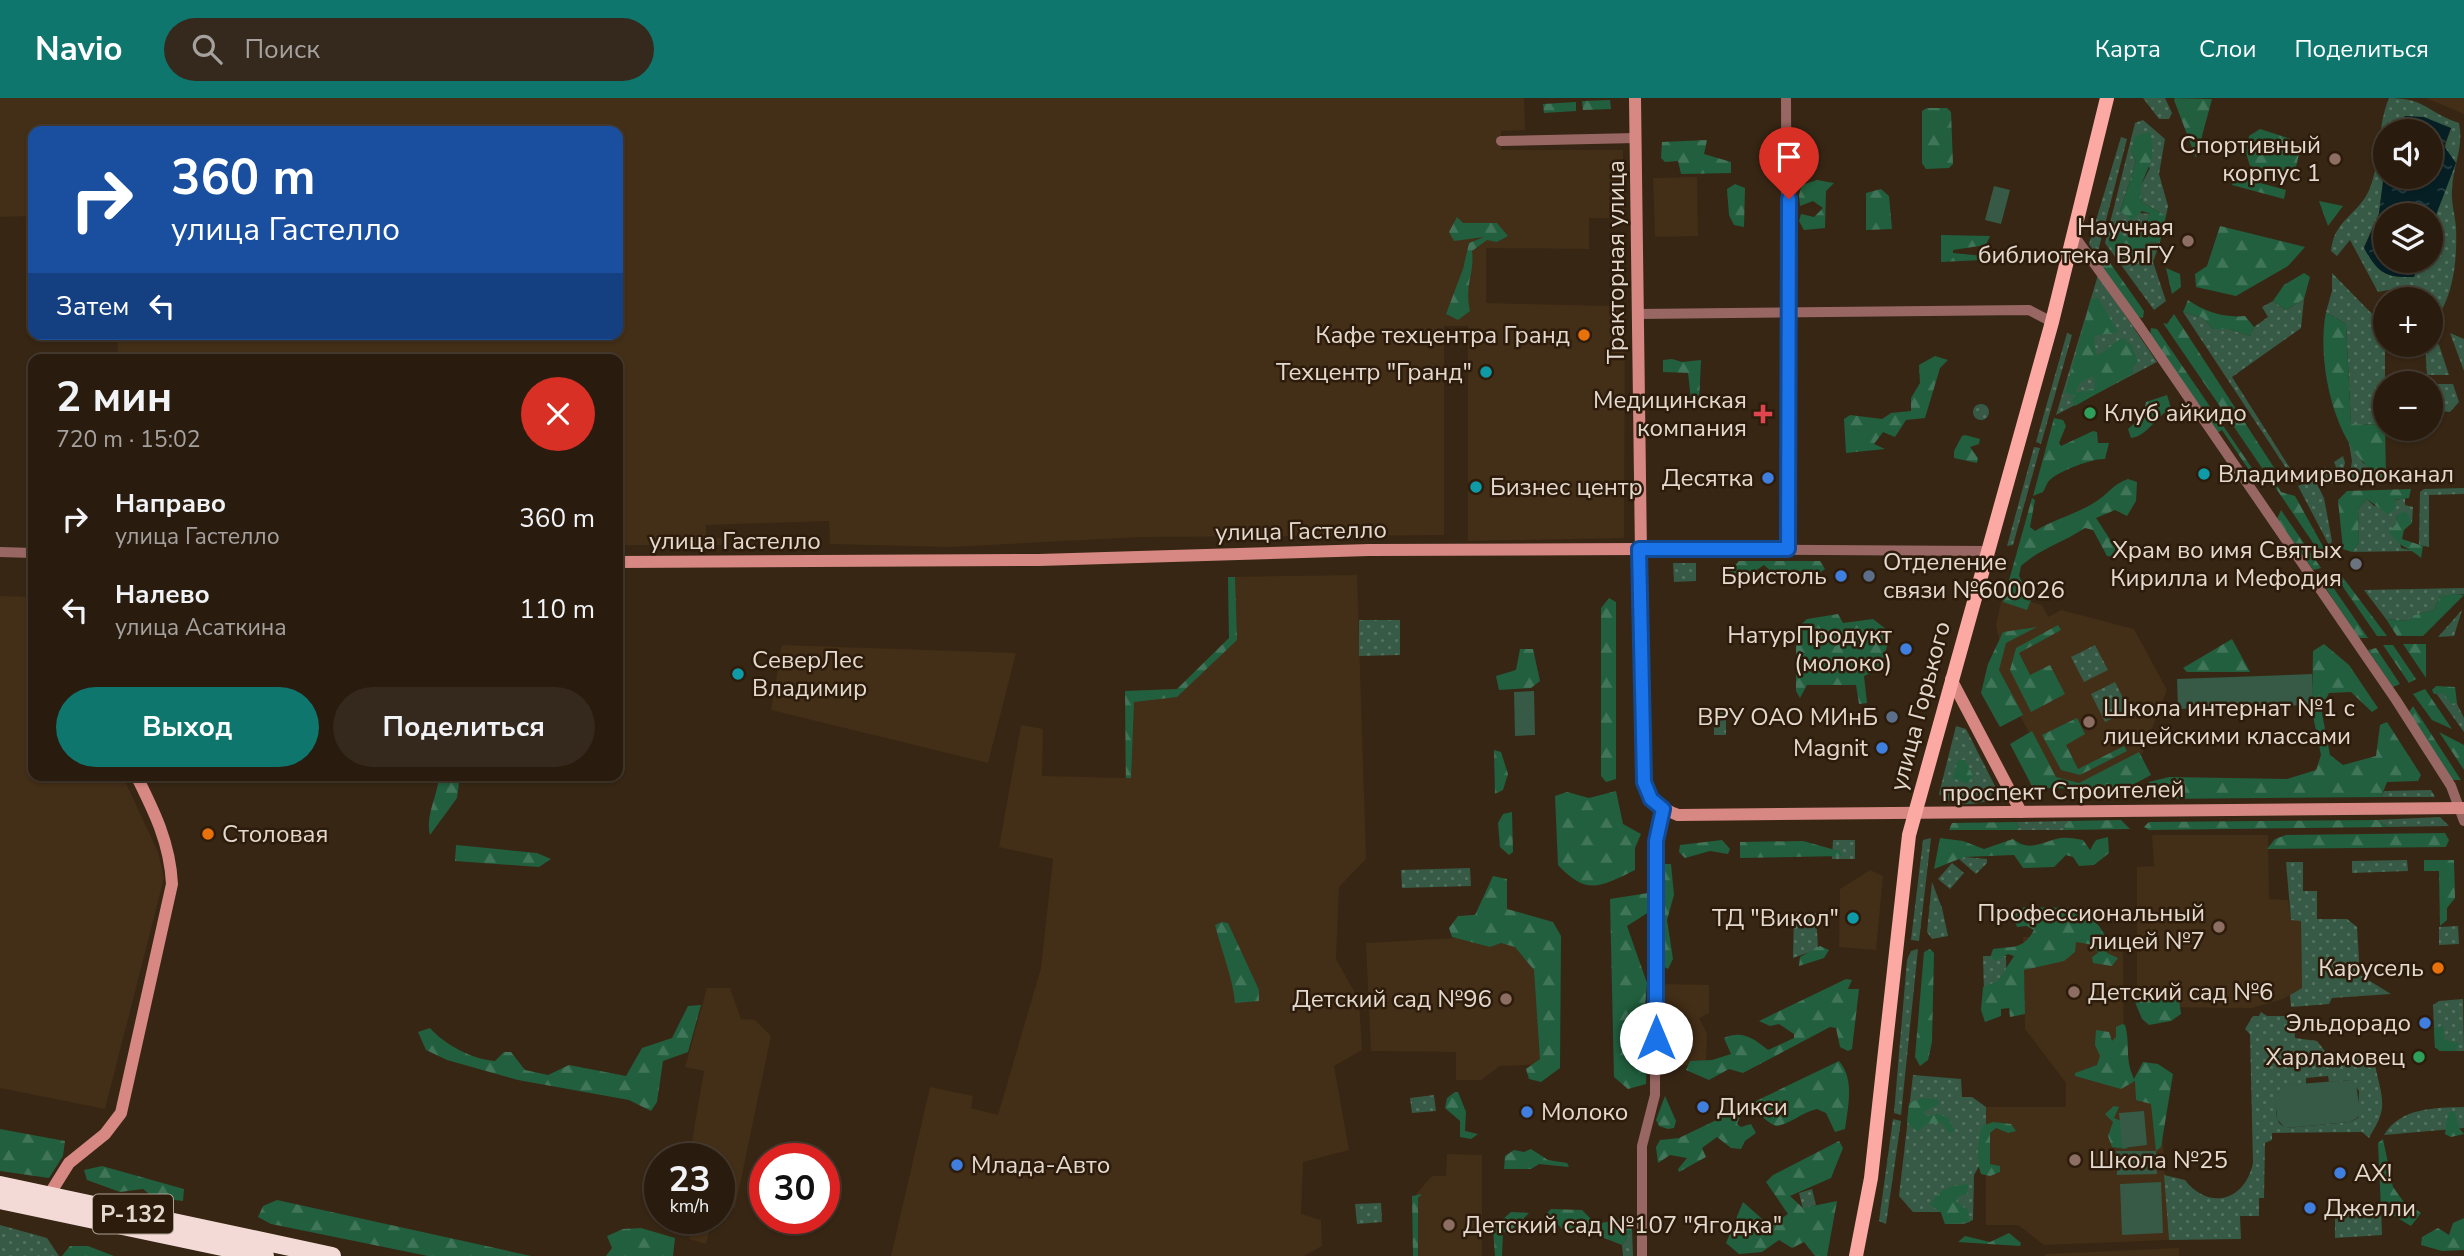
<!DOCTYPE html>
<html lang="ru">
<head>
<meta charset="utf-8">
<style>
  body { margin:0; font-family:"Nunito Sans",sans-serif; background:#35291d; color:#f1f3f6; height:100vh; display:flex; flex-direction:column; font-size:26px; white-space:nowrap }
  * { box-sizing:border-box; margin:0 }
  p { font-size:23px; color:#a5a19e }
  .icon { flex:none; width:38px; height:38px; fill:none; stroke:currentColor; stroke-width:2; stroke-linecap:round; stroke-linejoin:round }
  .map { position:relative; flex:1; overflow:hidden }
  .drawer { position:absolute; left:28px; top:256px; width:595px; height:427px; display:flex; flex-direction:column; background:#291c0f; border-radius:14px; box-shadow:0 2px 5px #0004,0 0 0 2px #453a2f }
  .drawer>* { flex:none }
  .guide { position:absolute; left:28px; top:28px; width:595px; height:214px; border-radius:14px; box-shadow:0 2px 5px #0004,0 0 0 2px #453a2f; background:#1a4fa0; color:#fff; overflow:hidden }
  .controls { position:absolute; left:2373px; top:21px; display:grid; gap:14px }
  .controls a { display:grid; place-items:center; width:70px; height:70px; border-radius:50%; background:#291c0f; box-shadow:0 2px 5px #0004,0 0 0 2px #453a2f; font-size:35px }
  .speed { position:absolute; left:644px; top:1045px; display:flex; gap:14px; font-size:35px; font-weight:700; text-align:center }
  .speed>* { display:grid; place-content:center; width:91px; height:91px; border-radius:50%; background:#291c0f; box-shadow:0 2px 5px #0004,0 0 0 2px #453a2f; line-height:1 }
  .speed small { font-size:18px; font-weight:400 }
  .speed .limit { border:10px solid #d22; background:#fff; color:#111 }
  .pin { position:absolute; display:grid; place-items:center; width:60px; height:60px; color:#fff; margin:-72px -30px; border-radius:50% 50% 50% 0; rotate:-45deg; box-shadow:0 0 7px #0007 }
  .pin .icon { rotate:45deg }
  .me { position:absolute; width:77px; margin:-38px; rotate:0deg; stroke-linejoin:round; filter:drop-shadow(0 0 5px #0008) }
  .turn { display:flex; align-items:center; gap:24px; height:147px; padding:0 28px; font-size:32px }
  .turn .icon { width:91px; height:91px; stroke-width:2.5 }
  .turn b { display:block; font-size:49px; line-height:60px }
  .then { display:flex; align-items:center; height:66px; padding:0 28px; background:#0003; gap:14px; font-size:26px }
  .round { display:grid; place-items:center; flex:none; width:74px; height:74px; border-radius:37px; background:#35291d }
  .summary { display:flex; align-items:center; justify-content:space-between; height:119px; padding:0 28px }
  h1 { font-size:42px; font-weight:700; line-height:52px }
  .button { display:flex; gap:14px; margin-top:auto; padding:14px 28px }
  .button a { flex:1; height:80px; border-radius:42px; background:#0f766e; color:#fff; font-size:28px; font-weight:700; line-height:80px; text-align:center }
  .button a+a { background:#35291d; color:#f1f3f6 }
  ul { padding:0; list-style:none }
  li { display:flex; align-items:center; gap:21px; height:91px; padding:0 28px }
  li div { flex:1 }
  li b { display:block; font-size:26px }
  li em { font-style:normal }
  header { display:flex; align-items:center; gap:42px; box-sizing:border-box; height:98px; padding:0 35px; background:#0f766e; color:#fff }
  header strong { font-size:33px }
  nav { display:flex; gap:38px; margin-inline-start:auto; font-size:24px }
  .search { width:490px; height:63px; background:#35291d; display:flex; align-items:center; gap:18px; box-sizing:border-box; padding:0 24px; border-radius:38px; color:#a5a19e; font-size:26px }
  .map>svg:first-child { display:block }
</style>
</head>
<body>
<header>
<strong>Navio</strong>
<div class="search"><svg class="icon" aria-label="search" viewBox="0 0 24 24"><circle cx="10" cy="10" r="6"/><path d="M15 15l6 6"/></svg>Поиск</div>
<nav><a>Карта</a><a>Слои</a><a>Поделиться</a></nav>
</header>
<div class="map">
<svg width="2464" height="1158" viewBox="0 0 2464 1158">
  <defs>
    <pattern id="grass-dots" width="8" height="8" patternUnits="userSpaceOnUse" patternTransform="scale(1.75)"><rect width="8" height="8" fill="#365a45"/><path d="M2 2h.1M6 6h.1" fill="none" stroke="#53715f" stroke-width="1.8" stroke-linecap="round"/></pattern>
    <pattern id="forest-firs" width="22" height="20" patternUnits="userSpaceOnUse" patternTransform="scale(1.75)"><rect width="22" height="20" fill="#215f3e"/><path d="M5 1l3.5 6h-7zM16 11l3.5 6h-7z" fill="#417559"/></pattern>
    <pattern id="water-ripples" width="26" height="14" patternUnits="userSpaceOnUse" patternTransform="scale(1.75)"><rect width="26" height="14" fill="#051f25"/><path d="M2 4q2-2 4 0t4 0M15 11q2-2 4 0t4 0" fill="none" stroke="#293f43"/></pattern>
  </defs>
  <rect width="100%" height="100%" fill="#372614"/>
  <g fill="#432e17">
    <polygon points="0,0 1524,0 1525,32 1501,33 1501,52 1623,52 1624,116 1614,120 1589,120 1589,151 1486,150 1486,205 1615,208 1625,218 1624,440 1468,443 1468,228 1444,228 1444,437 1143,439 950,449 830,446 829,423 706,427 706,440 722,440 723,447 618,447 618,261 118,261 117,236 618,236 618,33 33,33 33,118 0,119"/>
    <polygon points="2426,0 2464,0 2464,16"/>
    <polygon points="1697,79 1698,138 1655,139 1653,80"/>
    <polygon points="1357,477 1366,761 1339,789 1336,861 1359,902 1362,952 1334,968 1349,1052 1303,1064 1301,1116 1321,1122 1322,1148 1304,1158 891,1158 930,989 973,998 971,1010 998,1017 1041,870 1053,761 999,749 1021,627 1043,631 1042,678 1125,680 1125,593 1177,591 1229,540 1228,479"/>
    <polygon points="2007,497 2042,507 2048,519 2061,512 2134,531 2167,592 2142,656 2080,689 2054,682 1995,570 2000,545 1996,527 2002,500"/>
    <polygon points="0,498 33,499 33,677 122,677 158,754 164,780 105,1011 0,990"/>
    <polygon points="782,547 1016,555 988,665 771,612"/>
    <polygon points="2152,737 2268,737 2269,801 2288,802 2291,822 2301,822 2302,890 2283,901 2252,910 2137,909 2137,769 2154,768"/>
    <polygon points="1870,772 1883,778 1876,852 1839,849 1840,791"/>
    <polygon points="1543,835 1549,966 1500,968 1481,982 1456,982 1456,954 1371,953 1366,845"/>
    <polygon points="2123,838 2124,984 2159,983 2169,1142 2044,1147 2018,1127 1986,1127 1986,1009 2066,1009 2066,985 2025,931 2023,839"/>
    <polygon points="1663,886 1709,887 1709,915 1699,920 1707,936 1706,967 1663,967"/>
    <polygon points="707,890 730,890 741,921 755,922 771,938 735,1110 719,1107 719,1060 689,1060 704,973 685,969"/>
    <polygon points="1447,1056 1482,1057 1482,1158 1418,1158 1416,1096 1432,1078 1446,1078"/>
    <polygon points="693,1120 712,1120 706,1146 689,1141"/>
    <polygon points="2179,1150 2179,1158 2045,1158 2045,1156"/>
  </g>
  <g fill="url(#grass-dots)" fill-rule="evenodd">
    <polygon points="2143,0 2165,0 2172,15 2169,21 2159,21"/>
    <path d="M 2389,0 C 2426,0 2428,15 2459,25 C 2464,50 2453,67 2452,92 C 2451,104 2455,117 2456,129 C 2457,157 2455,189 2441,213 L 2431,205 L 2431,201 L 2404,189 L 2378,194 L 2350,142 L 2337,158 L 2331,153 C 2334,121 2359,117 2370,90 C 2381,62 2377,29 2389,0 ZM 2405,18 L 2451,30 C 2436,71 2431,120 2431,163 L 2420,163 L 2414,179 C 2385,180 2378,174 2364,149 L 2379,116 L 2385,67 L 2385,33 L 2399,33 Z"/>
    <polygon points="2143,22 2165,41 2159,76 2168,108 2166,118 2142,104 2139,91 2150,70 2131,52 2136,64 2120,113 2150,116 2140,139 2126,139 2118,153 2134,160 2146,145 2160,144 2153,164 2166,203 2154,212 2105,145 2135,25"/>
    <polygon points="2121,39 2127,41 2097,157 2089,146"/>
    <polygon points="2332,175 2374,218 2385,225 2385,327 2351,326 2346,226 2326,214 2332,193"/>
    <polygon points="2098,177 2157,264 2056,317"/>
    <polygon points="2304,201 2301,230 2232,279 2297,381 2310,374 2312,377 2296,385 2183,214 2203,220 2213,231 2229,231 2250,238 2254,229 2268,219 2262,209 2273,203 2286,212"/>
    <polygon points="2067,235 2072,237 2041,346 2036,344"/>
    <polygon points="2450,235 2464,241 2464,273"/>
    <polygon points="2431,238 2439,247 2449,277 2427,277 2425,247 2431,247"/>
    <polygon points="2431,286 2453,286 2459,304 2450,314 2431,312"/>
    <circle cx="1981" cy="314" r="8"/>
    <polygon points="2348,339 2363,365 2386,382 2349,383 2352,363"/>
    <polygon points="2034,349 2040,350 2013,447 2007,448"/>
    <polygon points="2343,358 2345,365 2340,384 2329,386 2321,372 2326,369 2329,374 2336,369 2334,364"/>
    <polygon points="2314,380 2324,400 2332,443 2330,449 2298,388"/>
    <polygon points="2464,390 2464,396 2429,397 2429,449 2419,447 2420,394 2424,391"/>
    <polygon points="2405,400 2405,407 2413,409 2412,425 2406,414 2396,418 2401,450 2414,453 2352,454 2359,445 2358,411 2367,401 2374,408"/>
    <polygon points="1673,465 1696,465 1696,483 1674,484"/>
    <polygon points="2464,490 2464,496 2440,498 2434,512 2414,517 2409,523 2386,521 2364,492"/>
    <polygon points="2462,512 2454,538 2438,539"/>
    <polygon points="1359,522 1400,522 1400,557 1359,558"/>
    <polygon points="2095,547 2108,572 2084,584 2071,559"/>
    <polygon points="2115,584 2129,612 2105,624 2091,596"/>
    <polygon points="2449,590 2464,620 2464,634 2433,591"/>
    <rect x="1714" y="613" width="12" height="24"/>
    <path d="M 1956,628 L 1966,631 L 1995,688 L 1989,702 C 1975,708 1950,708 1939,696 Z"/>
    <polygon points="2431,692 2435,699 2381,699 2384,693"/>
    <polygon points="2440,719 2449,728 2388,729 2377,722"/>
    <polygon points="2069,723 2064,727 2065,732 2017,732 2019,729 2016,724"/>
    <polygon points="1931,740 1919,843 1911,842 1923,742"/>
    <polygon points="1833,742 1855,742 1855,761 1832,761"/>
    <polygon points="1964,759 1987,761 1987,765 1976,776 1959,761"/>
    <polygon points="2407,762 2408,773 2352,775 2352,763"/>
    <polygon points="2286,764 2303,764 2303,793 2317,793 2317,821 2347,821 2357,829 2360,877 2391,896 2332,900 2329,906 2291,909 2290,897 2302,890 2301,823 2291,822"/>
    <polygon points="1952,765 1964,775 1950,791 1938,781"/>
    <polygon points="1470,770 1471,788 1402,790 1401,772"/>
    <polygon points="1932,784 1942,810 1948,838 1932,841 1927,834"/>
    <polygon points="1794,815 1816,815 1818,851 1793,860"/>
    <polygon points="2458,828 2459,846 2439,847 2439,829"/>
    <polygon points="1918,851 1901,1017 1894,1015 1907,862 1911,853"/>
    <polygon points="1983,858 2006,858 2007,895 1984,895"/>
    <polygon points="2463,901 2464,953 2440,953 2435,949 2433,907 2439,903"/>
    <path d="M 2261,914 L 2267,918 L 2294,918 L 2295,940 L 2317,943 L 2328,957 L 2374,955 C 2374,975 2386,998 2381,1015 C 2379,1024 2373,1032 2369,1040 L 2362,1034 L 2272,1035 L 2272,1042 L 2265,1045 L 2264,1100 L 2259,1100 L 2259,1118 L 2240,1118 L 2241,1141 L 2169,1142 L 2164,1077 L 2185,1082 C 2209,1113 2245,1103 2253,1065 L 2250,936 L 2245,931 L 2253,918 L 2259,918 ZM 2328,978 L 2329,984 L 2350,982 L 2359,993 L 2358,1020 L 2350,1024 L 2286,1030 L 2280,1026 C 2276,1020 2276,1016 2276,1009 C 2275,987 2287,987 2306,986 L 2306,980 Z"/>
    <polygon points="1913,977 1961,981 1962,999 1972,999 1986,1009 1986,1056 1974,1077 1973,1122 1964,1126 1945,1126 1941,1114 1913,1114 1899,1098"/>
    <polygon points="1434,997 1436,1013 1412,1015 1410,1000"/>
    <path d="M 2464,1009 L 2464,1030 L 2384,1037 C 2401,1009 2435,1010 2464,1009 Z"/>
    <polygon points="1893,1021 1901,1023 1886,1126 1879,1123"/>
    <polygon points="1812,1091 1816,1107 1803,1111 1799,1095"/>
    <polygon points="1381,1105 1382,1124 1357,1126 1355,1106"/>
    <polygon points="2381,1110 2382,1137 2335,1140 2335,1118 2340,1113"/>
    <polygon points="0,1127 47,1140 59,1158 0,1158"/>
    <polygon points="1632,1132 1633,1158 1623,1158 1622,1147"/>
  </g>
  <g fill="url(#forest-firs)" fill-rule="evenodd">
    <polygon points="2175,0 2212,1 2196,60 2174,2"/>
    <polygon points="1610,2 1611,11 1583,12 1582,3"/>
    <polygon points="1576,4 1576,13 1544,15 1543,6"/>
    <polygon points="1927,10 1947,10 1951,14 1953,66 1949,70 1926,71 1922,65 1922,13"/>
    <polygon points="2260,31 2291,41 2300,52 2295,73 2283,81 2250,68 2246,55 2249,38"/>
    <path d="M 2150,34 C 2160,71 2135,77 2142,104 L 2166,118 L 2160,144 L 2146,145 L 2134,161 L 2114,154 L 2108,145 L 2111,131 L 2126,139 L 2140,139 L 2150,116 L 2142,113 L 2132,122 L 2120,113 L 2136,64 L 2131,52 L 2135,38 Z"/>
    <polygon points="1707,42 1704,56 1731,64 1731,75 1681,76 1678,63 1665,64 1661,60 1662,44"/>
    <polygon points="2234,78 2286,92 2284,101 2232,87"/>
    <polygon points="1817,82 1834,85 1826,93 1825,130 1804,132 1799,123 1801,116 1814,119 1823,110 1813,103 1800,108 1799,97 1802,87"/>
    <polygon points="1735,86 1745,90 1744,129 1734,127 1729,117 1727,91"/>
    <polygon points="1881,91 1889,98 1892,131 1866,132 1866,95"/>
    <polygon points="2319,103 2343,108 2328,128"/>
    <path d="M 1457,119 L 1463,125 L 1497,125 L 1508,138 L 1497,144 L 1487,142 L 1472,153 C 1475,175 1464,186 1470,213 L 1458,222 L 1446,216 L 1463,171 L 1469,145 L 1484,139 L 1454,143 L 1449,134 Z"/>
    <polygon points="2220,128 2305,149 2288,168 2236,198 2196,189 2195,176 2207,168"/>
    <polygon points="1941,137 1990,138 1986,147 1953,152 1953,155 1983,158 1981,162 1941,164"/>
    <polygon points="2108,162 2144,213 2143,220 2136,219 2102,170 2101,163"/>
    <polygon points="2166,170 2180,176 2181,189 2172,196"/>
    <polygon points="2304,175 2310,179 2304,201 2286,212 2273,203 2284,187"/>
    <path d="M 2098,200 L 2118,234 L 2094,238 L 2096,257 C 2108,254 2112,244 2123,240 L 2131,247 L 2138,264 L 2133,268 L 2133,275 L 2075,308 L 2072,302 L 2075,297 L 2065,295 L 2091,201 ZM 2090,279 L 2094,279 L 2095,290 L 2075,295 L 2080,285 Z"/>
    <path d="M 2188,202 C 2205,214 2224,220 2245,218 L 2254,229 L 2250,238 L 2229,231 L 2213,231 L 2203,220 L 2183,214 Z"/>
    <path d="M 2326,214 L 2346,226 L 2351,326 L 2385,327 L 2386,382 C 2379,376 2369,372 2364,365 C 2331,331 2317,259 2326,214 Z"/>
    <polygon points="2174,216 2275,371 2272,379 2281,394 2295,398 2325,452 2320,455 2163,225 2167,226"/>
    <polygon points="2151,230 2157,231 2256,376 2253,378 2222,332 2217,335 2150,238"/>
    <polygon points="1935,258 1948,262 1940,270 1925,320 1906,322 1895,339 1883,334 1874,346 1885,351 1846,355 1844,321 1850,317 1882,321 1891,315 1911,313 1911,300 1920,285 1919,267"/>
    <polygon points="1672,261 1682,264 1701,262 1699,304 1693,305 1691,302 1688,275 1663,274 1663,262"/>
    <path d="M 2167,297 L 2171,310 C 2157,318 2146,339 2131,340 L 2128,331 L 2143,318 L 2146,304 Z"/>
    <path d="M 2054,320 L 2063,322 L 2066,328 L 2059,345 L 2061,348 L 2093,333 L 2097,334 L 2098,345 L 2109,345 L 2105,361 C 2093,360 2055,374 2048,384 C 2046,387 2045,391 2043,394 L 2033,398 Z"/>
    <polygon points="1965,337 1980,341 1979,346 1970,349 1978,360 1977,365 1954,360 1954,353 1962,338"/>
    <path d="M 2128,381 L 2137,384 L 2136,403 L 2127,418 L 2115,412 L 2096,420 L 2115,449 L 2115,459 L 2107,458 L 2093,432 L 2085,430 C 2062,445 2041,450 2021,468 L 2019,478 L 2031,502 L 2027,512 L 2003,504 L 2032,400 L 2035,402 L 2030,429 L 2035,433 C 2053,422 2073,417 2092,406 C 2107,398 2112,386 2128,381 Z"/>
    <polygon points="2411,391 2409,400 2395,402 2396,408 2389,417 2367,401 2358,411 2359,445 2352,454 2343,451 2338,402 2347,393"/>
    <polygon points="2281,412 2321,470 2313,472 2277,421"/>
    <path d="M 2406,413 L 2412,425 L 2404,432 L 2402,441 L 2423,448 L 2421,460 C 2407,447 2403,453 2389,434 L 2397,425 L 2396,418 Z"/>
    <polygon points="1739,463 1820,463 1825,471 1817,477 1794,472 1772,474 1764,467 1752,475 1732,479 1729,474"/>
    <polygon points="2334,476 2341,477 2387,538 2377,538"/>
    <polygon points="1228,479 1235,479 1237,542 1177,599 1134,604 1131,680 1126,680 1125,593 1177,591 1229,540"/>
    <polygon points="2326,479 2368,540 2359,540 2321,483"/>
    <polygon points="2454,496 2464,497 2423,538 2397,538 2386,521 2409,523 2414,517 2434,512 2440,498"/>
    <polygon points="1609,500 1616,504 1616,681 1606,684 1601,678 1601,510"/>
    <polygon points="1838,516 1843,525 1873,521 1891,535 1880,571 1864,578 1867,605 1859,606 1856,587 1807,587 1800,600 1796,593 1796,531 1807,521"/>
    <polygon points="2058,527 2061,532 2019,555 2030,577 2050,567 2065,596 2031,614 2010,572 2016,550"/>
    <polygon points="2037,529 2006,545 1999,572 2023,617 2000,629 1981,595 1988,566 2003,534"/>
    <polygon points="2232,541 2250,574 2187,574 2183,570"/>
    <polygon points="2324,546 2349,567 2378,610 2372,614 2351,594 2329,595 2321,610 2330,657 2343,667 2376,658 2380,627 2387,624 2421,677 2418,683 2387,684 2381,699 2160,701 2149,697 2149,684 2169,679 2287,681 2316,672 2321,657 2312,613 2313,553"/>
    <polygon points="2403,546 2426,546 2426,580"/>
    <polygon points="2383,547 2393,547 2416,581 2409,585"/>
    <polygon points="2376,550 2400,586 2393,589 2368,552"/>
    <polygon points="1520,551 1533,551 1540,583 1531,590 1499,592 1496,578 1516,572"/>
    <polygon points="2436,588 2455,589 2457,605 2451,606 2443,595 2434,596 2432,592"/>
    <polygon points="2425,591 2452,631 2432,622 2413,596"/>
    <polygon points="2413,608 2461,682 2452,682 2409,614"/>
    <polygon points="2077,620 2085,636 2066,647 2078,671 2124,648 2127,653 2080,677 2061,672 2042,637"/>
    <polygon points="2032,633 2056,679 2079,685 2139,654 2151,677 2125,691 2033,690 2010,646"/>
    <polygon points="2439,634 2464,647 2464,672"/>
    <polygon points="1494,652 1501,654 1508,676 1503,692 1495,696"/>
    <polygon points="1958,662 1965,662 1973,678 1967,686 1953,680"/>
    <path d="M 439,677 L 460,677 L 457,700 L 430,737 C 425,717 438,698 439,677 Z"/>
    <path d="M 1616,693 L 1623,726 L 1641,736 L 1635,750 L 1635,772 C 1600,789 1587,798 1558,767 L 1555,698 L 1567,694 L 1589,700 Z"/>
    <polygon points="1512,714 1513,754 1509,757 1500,749 1498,725 1503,716"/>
    <polygon points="2121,722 2130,731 2065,732 2064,727 2069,723"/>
    <polygon points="2377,722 2388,729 2149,732 2144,729 2149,724"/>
    <polygon points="2016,724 2019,729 2017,732 1949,732 1952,725"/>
    <polygon points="2445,735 2449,742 2446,749 2267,751 2275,741 2286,737"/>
    <path d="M 2108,739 L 2109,755 L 2094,767 L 2079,768 L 2073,759 L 2066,757 L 2054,769 L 2023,770 L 2014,757 L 1964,759 L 1934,771 L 1940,740 L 1963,743 L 1984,751 L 2013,741 C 2030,755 2043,743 2061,740 C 2068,739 2076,741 2083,742 L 2090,752 L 2096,742 Z"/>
    <polygon points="1722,742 1730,751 1728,756 1710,753 1685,760 1679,754 1680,747"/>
    <polygon points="1803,743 1839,753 1843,758 1740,760 1740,744"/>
    <polygon points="456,747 537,755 551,761 539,769 455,763"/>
    <polygon points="2424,762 2454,762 2455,800 2447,810 2447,822 2440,828 2439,773 2424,773"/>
    <polygon points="1664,766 1671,766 1674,797 1667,822 1673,861 1668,871 1661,867 1660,770"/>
    <polygon points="1493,778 1507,781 1507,811 1553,824 1561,838 1560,970 1541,984 1529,981 1526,971 1540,961 1534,872 1515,849 1501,845 1490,849 1452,839 1449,830 1458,818 1475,817"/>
    <polygon points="1648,795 1649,814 1627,828 1647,885 1645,909 1632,914 1632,942 1647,955 1646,986 1628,991 1614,979 1610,801"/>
    <path d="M 2024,809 L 2080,810 L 2099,828 L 2109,844 L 2107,855 L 2118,860 L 2112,868 L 2093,865 L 2092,859 L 2098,855 L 2094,847 L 2076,844 L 2075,854 L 2064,863 L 2024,872 L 2025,916 L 2010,919 L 2009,910 L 2001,911 L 2001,918 L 1985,924 L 1981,912 L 1983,889 L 1998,883 L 2014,858 L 2008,856 L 1996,863 L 1990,860 L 1993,851 C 2013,848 2023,852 2034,832 L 2027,828 L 2017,829 L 2013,818 Z"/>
    <path d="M 1222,824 L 1228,825 L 1259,892 L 1259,903 L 1235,905 C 1233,881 1221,851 1215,827 Z"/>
    <polygon points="1820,848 1829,852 1824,860 1799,868 1800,859"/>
    <polygon points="1930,851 1934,855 1932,944 1928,962 1920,968 1915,959 1924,854"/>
    <path d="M 1846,881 L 1852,882 L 1848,891 L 1859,891 L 1852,951 L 1848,953 L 1840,949 L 1836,930 L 1830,929 L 1743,975 L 1729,971 L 1709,982 L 1686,972 L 1690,963 L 1712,962 L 1731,956 L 1724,940 C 1742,932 1753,940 1768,952 L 1794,940 L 1794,936 L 1779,926 L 1770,928 L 1759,923 Z"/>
    <polygon points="2144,895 2161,902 2179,902 2181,916 2171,923 2149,927 2142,921 2135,904 2137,898"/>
    <path d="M 701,907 L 688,954 L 663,963 L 657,1004 L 651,1013 L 629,1002 L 518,982 L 447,962 L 426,952 L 418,934 L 430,930 C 445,947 472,961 495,963 L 504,954 L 511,954 L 525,972 L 548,977 L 569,967 L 626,978 L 642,950 L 672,940 L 688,908 Z"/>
    <path d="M 2122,926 L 2125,927 C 2131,949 2124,958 2134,981 L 2143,964 L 2158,966 L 2173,976 L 2161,1049 L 2156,1053 L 2151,1006 L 2136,1002 L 2135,983 L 2121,991 L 2075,978 L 2075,975 L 2097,967 L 2100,958 L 2095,947 L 2096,932 L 2109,934 L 2112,943 L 2116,939 L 2116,929 Z"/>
    <polygon points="2443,927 2444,942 2459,945 2456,953 2440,953 2435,949 2434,931"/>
    <path d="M 1839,963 C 1855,982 1848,1008 1845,1031 L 1835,1034 L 1826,1015 L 1817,1011 C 1802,1014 1791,1026 1776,1028 C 1761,1022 1760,1009 1741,1016 L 1737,1026 L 1741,1029 L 1751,1026 L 1756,1035 L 1745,1043 L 1741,1051 L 1731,1050 L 1717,1039 L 1702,1050 L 1706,1059 L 1679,1074 L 1678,1071 L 1687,1060 L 1670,1057 L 1658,1065 L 1656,1049 L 1660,1042 L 1679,1040 Z"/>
    <polygon points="1455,994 1458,994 1466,1014 1465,1033 1478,1036 1471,1041 1460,1039 1460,1023 1445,1010 1447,1000"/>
    <polygon points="1665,998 1676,1023 1674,1030 1668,1031 1659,1028 1656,1022"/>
    <polygon points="1922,1000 1940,1002 1938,1007 1923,1014 1926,1018 1939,1016 1948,1020 1955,1034 1949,1035 1942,1025 1926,1026 1918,1034 1907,1024 1909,1005"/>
    <polygon points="2114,1008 2119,1009 2114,1020 2124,1024 2131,1048 2125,1051 2112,1049 2108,1038 2113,1024 2105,1016"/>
    <polygon points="2451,1013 2455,1014 2459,1030 2464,1036 2451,1039 2445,1036 2448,1016"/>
    <path d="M 1993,1024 L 2011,1026 L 2016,1033 L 2008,1035 L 1996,1030 L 1990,1035 L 1990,1066 L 2000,1068 L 2000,1074 L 1990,1078 L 1981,1076 C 1976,1063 1978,1041 1982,1028 Z"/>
    <polygon points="0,1031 65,1043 63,1058 49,1080 0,1073"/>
    <polygon points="2383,1041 2393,1089 2403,1103 2421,1115 2411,1128 2381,1110 2378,1045"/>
    <polygon points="1839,1043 1843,1050 1831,1080 1790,1098 1803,1110 1837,1103 1827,1158 1815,1158 1804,1144 1792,1150 1779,1142 1762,1154 1739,1156 1726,1145 1743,1104 1770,1128 1788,1116 1766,1084 1773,1077"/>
    <polygon points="1531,1051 1548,1062 1567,1065 1569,1069 1539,1066 1531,1071 1504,1071 1505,1058 1514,1052 1524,1054"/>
    <polygon points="102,1068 184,1091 183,1103 153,1099 143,1091 120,1094 87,1082 84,1072"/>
    <path d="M 1968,1086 L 1968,1096 L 1959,1098 L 1956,1104 L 1968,1112 L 1970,1124 L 1945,1126 L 1941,1114 L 1930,1107 C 1939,1090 1951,1088 1968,1086 Z"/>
    <polygon points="1422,1096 1418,1100 1418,1158 1413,1158 1412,1098"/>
    <polygon points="277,1102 531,1158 428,1158 271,1126 258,1119 263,1108"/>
    <polygon points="1551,1111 1582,1112 1596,1126 1628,1120 1632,1132 1622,1147 1589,1134 1562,1131 1547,1115"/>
    <polygon points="1511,1114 1529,1115 1514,1130 1503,1135 1502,1158 1495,1158 1493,1130"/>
    <polygon points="2464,1120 2464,1152 2442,1153 2421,1147 2422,1139 2438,1130 2449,1137 2453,1125"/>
    <polygon points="641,1130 675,1140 673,1158 606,1158 612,1150 607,1138 623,1131"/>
    <polygon points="2009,1135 2021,1145 2020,1148 1958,1144 1965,1138 1990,1144"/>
    <polygon points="70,1148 88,1148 114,1158 62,1158"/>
  </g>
  <g fill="#365a45">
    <polygon points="1994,88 2010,92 2001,126 1985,122"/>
    <polygon points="2312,576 2313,607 2178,611 2177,581"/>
    <polygon points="1534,593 1535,637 1515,638 1514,594"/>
    <polygon points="2350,982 2356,985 2360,1014 2357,1020 2350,1024 2285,1030 2277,1021 2275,998 2285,987"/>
    <polygon points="2144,1013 2147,1047 2122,1050 2119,1015"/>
    <polygon points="2116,1053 2156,1053 2157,1076 2117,1077"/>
    <polygon points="2161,1084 2163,1135 2122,1137 2120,1086"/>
  </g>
  <path fill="url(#water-ripples)" d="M 2405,18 L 2424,19 L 2451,30 L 2444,48 L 2456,65 L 2431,130 L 2431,117 L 2385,117 L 2385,163 L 2420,163 L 2414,179 C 2385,180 2378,175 2364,150 L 2379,116 L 2385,67 L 2385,79 L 2431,79 L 2431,33 L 2399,33 Z"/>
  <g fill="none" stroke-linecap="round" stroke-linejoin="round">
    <g stroke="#996763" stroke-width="10">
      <polyline points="1786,0 1788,451"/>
      <polyline points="1501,43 1636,40"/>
      <polyline points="2075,139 2140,229 2396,602 2451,688 2464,723"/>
      <polyline points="1637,216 2029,212 2052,224"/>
      <polyline points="1639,451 1986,453"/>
      <polyline points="0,454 33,455"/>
      <polyline points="1642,1158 1642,1048 1655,997 1656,743 1663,711"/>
    </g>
    <g stroke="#d78883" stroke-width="12">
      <path d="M 1635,0 L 1644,684 C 1652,702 1659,710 1678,717 L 2464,710"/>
      <polyline points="618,464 1039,462 1369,452 1639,451"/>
      <polyline points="1951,581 2021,714"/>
      <path d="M 49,1097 L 69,1065 L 105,1036 L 121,1015 L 172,786 C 170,745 154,713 136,677"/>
    </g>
    <polyline stroke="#fca9a3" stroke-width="14" points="1856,1158 1871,1080 1909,737 2052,224 2107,0"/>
    <g stroke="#f3dad7" stroke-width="18">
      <polyline points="0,1087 332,1158"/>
      <polyline points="0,1102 265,1158"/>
    </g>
  </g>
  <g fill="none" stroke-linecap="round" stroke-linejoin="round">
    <defs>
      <polyline id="route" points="1656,940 1656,743 1663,711 1651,701 1644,684 1639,451 1788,451 1789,101"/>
    </defs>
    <use href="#route" stroke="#114b97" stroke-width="18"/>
    <use href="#route" stroke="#1a73e8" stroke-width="12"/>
  </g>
  <g fill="#8d6e63" stroke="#2d1c0b" stroke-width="2.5">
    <circle cx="2335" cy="61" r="7"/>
    <circle cx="2188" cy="143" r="7"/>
    <circle cx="2089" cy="624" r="7"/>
    <circle cx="2219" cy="829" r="7"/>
    <circle cx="2074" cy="894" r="7"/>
    <circle cx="1506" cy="901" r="7"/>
    <circle cx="2075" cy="1062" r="7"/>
    <circle cx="1449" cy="1127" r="7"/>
  </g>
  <g fill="#e8710a" stroke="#2d1c0b" stroke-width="2.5">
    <circle cx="1584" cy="237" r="7"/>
    <circle cx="208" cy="736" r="7"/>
    <circle cx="2438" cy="870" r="7"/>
  </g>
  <g fill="#0f9aa8" stroke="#2d1c0b" stroke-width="2.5">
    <circle cx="1486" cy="274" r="7"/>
    <circle cx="2204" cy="376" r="7"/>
    <circle cx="1476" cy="389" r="7"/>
    <circle cx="738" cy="576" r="7"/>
    <circle cx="1853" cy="820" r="7"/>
  </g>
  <g fill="#2e9e5b" stroke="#2d1c0b" stroke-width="2.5">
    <circle cx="2090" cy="315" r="7"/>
    <circle cx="2419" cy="959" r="7"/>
  </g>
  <path fill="#e0444e" stroke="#2d1c0b" stroke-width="2.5" d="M1759.5 305.5h7v7h7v7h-7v7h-7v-7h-7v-7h7z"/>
  <g fill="#3f7fe0" stroke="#2d1c0b" stroke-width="2.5">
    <circle cx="1768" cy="380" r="7"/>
    <circle cx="1841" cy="478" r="7"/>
    <circle cx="1906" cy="551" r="7"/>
    <circle cx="1882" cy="650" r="7"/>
    <circle cx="2425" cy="925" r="7"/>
    <circle cx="1703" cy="1009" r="7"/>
    <circle cx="1527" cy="1014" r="7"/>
    <circle cx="957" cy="1067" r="7"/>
    <circle cx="2340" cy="1075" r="7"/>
    <circle cx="2310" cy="1110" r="7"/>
  </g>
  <circle fill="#6b7280" stroke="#2d1c0b" stroke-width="2.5" cx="2356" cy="466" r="7"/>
  <g fill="#5c6f8a" stroke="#2d1c0b" stroke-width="2.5">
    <circle cx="1869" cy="478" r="7"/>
    <circle cx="1892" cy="619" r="7"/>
  </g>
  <g text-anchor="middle" stroke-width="5" stroke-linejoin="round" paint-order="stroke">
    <rect fill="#2d1c0b" stroke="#ada094" stroke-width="2" x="93" y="1096.5" width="80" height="39" rx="5"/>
    <g font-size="23" font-weight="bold" fill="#e4d9ce">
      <text x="133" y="1124">Р-132</text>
    </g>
    <g font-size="24" fill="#e4d9ce" stroke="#2d1c0b" text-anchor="end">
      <text x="2321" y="55">Спортивный<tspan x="2321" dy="28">корпус 1</tspan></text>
      <text x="2174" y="137">Научная<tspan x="2174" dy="28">библиотека ВлГУ</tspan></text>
      <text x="1570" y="245">Кафе техцентра Гранд</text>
      <text x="1472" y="282">Техцентр "Гранд"</text>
      <text x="1747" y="310">Медицинская<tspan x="1747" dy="28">компания</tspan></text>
      <text x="2104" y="323" text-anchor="start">Клуб айкидо</text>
      <text x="2218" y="384" text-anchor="start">Владимирводоканал</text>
      <text x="1754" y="388">Десятка</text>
      <text x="1490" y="397" text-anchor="start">Бизнес центр</text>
      <text x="2342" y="460">Храм во имя Святых<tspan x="2342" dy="28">Кирилла и Мефодия</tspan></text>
      <text x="1883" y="472" text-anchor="start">Отделение<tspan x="1883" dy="28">связи №600026</tspan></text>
      <text x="1827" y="486">Бристоль</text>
      <text x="1892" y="545">НатурПродукт<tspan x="1892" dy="28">(молоко)</tspan></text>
      <text x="752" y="570" text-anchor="start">СеверЛес<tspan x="752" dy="28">Владимир</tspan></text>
      <text x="2103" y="618" text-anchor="start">Школа интернат №1 с<tspan x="2103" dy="28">лицейскими классами</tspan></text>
      <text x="1878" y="627">ВРУ ОАО МИнБ</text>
      <text x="1868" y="658">Magnit</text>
      <text x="222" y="744" text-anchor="start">Столовая</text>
      <text x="2205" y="823">Профессиональный<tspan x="2205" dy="28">лицей №7</tspan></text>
      <text x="1839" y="828">ТД "Викол"</text>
      <text x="2424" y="878">Карусель</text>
      <text x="2088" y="902" text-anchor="start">Детский сад №6</text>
      <text x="1492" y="909">Детский сад №96</text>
      <text x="2411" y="933">Эльдорадо</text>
      <text x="2405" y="967">Харламовец</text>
      <text x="1717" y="1017" text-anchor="start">Дикси</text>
      <text x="1541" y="1022" text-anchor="start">Молоко</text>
      <text x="2089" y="1070" text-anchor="start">Школа №25</text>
      <text x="971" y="1075" text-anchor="start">Млада-Авто</text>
      <text x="2354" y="1083" text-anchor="start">АХ!</text>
      <text x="2324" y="1118" text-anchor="start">Джелли</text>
      <text x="1463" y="1135" text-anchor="start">Детский сад №107 "Ягодка"</text>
    </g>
    <g font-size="24" fill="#e4d9ce" stroke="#2d1c0b">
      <text transform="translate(1616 164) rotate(-90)" y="8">Тракторная улица</text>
      <text transform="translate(1301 433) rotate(-1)" y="8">улица Гастелло</text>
      <text x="735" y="451">улица Гастелло</text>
      <text transform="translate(1920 608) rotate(-75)" y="8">улица Горького</text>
      <text transform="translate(2063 693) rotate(-1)" y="8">проспект Строителей</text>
    </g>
  </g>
</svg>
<div class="controls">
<a><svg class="icon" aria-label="sound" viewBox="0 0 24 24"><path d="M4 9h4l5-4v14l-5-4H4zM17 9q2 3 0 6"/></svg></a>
<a><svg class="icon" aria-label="layers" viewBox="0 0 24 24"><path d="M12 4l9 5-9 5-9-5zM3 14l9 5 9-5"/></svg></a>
<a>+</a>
<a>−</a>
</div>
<div class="speed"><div>23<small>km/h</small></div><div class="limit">30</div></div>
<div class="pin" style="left:1789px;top:101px;background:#d93025"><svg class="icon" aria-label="arrive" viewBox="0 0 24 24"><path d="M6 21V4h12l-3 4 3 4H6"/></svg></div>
<svg class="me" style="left:1656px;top:940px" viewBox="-20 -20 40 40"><circle r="19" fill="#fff"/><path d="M0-13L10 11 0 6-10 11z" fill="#1a73e8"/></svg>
<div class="guide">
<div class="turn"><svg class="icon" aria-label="right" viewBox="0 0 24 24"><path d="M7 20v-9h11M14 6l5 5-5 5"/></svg><div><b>360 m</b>улица Гастелло</div></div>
<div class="then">Затем<svg class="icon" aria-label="left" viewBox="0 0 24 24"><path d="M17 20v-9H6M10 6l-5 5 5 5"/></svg></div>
</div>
<section class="drawer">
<div class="summary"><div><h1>2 мин</h1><p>720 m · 15:02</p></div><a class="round" style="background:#d93025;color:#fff"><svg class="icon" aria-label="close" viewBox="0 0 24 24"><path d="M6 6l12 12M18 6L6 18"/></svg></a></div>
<ul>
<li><svg class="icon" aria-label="right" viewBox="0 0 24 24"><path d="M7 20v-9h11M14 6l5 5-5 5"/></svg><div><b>Направо</b><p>улица Гастелло</p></div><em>360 m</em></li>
<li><svg class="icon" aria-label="left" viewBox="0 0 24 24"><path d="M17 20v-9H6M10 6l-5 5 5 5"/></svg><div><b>Налево</b><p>улица Асаткина</p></div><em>110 m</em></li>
</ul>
<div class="button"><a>Выход</a><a>Поделиться</a></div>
</section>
</div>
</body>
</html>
